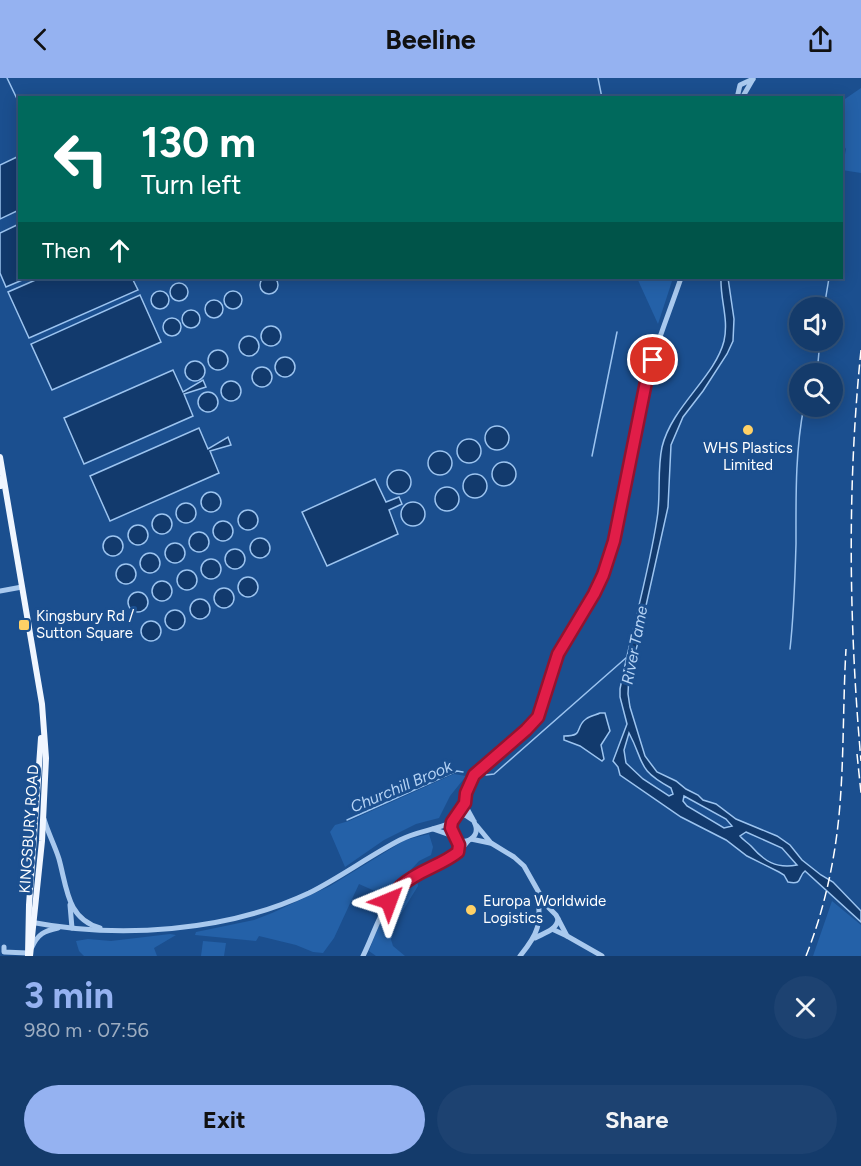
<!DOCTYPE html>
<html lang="en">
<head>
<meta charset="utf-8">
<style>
  body { margin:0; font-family:Figtree,sans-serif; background:#1d4271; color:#f1f3f6; height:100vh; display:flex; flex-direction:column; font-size:22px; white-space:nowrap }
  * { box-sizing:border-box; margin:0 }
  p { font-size:20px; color:#9dadc1 }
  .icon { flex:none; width:33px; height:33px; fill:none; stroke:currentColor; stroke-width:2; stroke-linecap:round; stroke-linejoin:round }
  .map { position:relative; height:878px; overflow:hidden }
  .sheet { display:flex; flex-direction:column; background:#143b6b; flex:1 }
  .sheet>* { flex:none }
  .hud { position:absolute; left:18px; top:18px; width:825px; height:183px; border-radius:0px; box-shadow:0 3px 15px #0003,0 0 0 2px #33557e; background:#00695c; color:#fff; overflow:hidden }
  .tools { position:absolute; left:789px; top:219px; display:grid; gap:12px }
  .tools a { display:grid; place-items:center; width:54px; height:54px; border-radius:50%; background:#143b6b; box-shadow:0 3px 15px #0003,0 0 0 2px #33557e; font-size:30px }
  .pin { position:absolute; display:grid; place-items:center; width:51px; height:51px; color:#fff; margin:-26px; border:3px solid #fff; border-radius:50%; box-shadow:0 2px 6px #0007 }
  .me { position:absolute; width:66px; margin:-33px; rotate:44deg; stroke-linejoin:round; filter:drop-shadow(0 0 4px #0008) }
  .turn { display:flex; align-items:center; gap:21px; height:126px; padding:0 24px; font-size:27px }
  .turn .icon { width:78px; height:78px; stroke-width:2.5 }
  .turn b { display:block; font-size:42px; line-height:51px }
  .then { display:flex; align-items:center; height:57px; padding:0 24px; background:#0003; gap:12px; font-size:22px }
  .round { display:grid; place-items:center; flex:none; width:63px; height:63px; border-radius:32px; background:#1d4271 }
  .summary { display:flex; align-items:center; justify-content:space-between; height:102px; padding:0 24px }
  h1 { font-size:36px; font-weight:700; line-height:45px; color:#95b2f1 }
  .action { display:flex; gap:12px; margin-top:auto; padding:12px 24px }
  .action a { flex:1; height:69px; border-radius:36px; background:#95b2f1; color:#111; font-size:24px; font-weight:700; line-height:69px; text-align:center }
  .action a+a { background:#1d4271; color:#f1f3f6 }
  header { display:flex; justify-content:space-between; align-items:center; height:78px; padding:0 24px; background:#95b2f1; color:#111; font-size:27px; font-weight:700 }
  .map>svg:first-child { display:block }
</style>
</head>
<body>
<header><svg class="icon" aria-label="back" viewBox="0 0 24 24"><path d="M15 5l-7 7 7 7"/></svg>Beeline<svg class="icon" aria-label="share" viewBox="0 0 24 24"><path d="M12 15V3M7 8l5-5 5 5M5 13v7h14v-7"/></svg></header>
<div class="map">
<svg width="861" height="878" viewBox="0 0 861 878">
  <rect width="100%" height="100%" fill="#1b4f8f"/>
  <g fill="#2461a8">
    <polygon points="861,10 861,95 842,92 846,71 842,65 842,23"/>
    <polygon points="637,200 673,200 658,246"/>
    <polygon points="454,696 466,698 450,718 439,740 416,746 384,762 345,789 330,754 335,747 349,743"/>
    <polygon points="429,756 433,769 431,777 419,783 386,818 359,806 334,860 323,875 313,874 296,867 259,858 256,863 195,857 196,854 254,842 272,835 330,808 405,762"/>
    <path d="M 417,802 L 418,808 L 389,855 L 393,868 L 405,878 L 376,878 L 369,873 C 381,841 388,822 417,802 Z"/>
    <polygon points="832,823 861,847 861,878 813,878"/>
    <polygon points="170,856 176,857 154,870 157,878 84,878 79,873 76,863 88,861 111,863"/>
    <polygon points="203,863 226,865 224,878 201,878"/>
  </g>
  <g fill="#123a6d" stroke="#9cc4f0" stroke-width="1.5" fill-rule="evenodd">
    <polygon points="19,78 19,132 0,141 0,87"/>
    <polygon points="19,146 20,200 27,200 6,209 0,195 0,155"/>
    <circle cx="269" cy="207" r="9"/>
    <polygon points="40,200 132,200 138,212 29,260 8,214"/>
    <path d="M 721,200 L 728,200 L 734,241 L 733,263 L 727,276 L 703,313 L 683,339 L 671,367 L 668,429 L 637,568 L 629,596 L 628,616 L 630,629 L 645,678 L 657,694 L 676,703 L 686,711 L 698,717 L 703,722 L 716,726 L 736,741 L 777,758 L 790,767 L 802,782 L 821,797 L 833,804 L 861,833 L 861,844 L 805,793 C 797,799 804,807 788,804 L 784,797 L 779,794 L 747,778 L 726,762 L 681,739 L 620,697 L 618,689 L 613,683 L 627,646 L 620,619 L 620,611 C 631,554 648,499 657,441 C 661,418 657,392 662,369 C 672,328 715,299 724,263 C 729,241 720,221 721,200 ZM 629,655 C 645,685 636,691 671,710 L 673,716 L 669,718 L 643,701 L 626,685 L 624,672 ZM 684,718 L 726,741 L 732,748 L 724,750 L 687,728 L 683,723 ZM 746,754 L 782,770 L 797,787 C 776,791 764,783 751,768 C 747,764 743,762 740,758 Z"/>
    <circle cx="179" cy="214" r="9"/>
    <circle cx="233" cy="222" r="9"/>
    <circle cx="160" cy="222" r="9"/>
    <polygon points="140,217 161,264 52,312 31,266"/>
    <circle cx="214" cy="231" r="9"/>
    <circle cx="191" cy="241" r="9"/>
    <circle cx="172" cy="249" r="9"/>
    <circle cx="271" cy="258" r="10"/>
    <circle cx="249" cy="268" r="10"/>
    <circle cx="218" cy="282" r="10"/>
    <circle cx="285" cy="289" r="10"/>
    <circle cx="195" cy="293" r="10"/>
    <circle cx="262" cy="299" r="10"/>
    <polygon points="173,292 183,314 203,302 206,309 184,316 193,338 84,386 64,340"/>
    <circle cx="231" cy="313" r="10"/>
    <circle cx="208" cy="324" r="10"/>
    <circle cx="497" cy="360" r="12"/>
    <polygon points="199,350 208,371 228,359 231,367 210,373 219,395 110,443 90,398"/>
    <circle cx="469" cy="373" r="12"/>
    <circle cx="440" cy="385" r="12"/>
    <circle cx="504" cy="396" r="12"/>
    <circle cx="399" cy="404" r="12"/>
    <circle cx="475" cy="408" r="12"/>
    <polygon points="375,401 386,424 399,419 402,426 389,432 398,456 327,488 302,434"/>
    <circle cx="447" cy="421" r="12"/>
    <circle cx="211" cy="424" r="10"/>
    <circle cx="413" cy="436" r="12"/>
    <circle cx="186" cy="435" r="10"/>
    <circle cx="248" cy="442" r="10"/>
    <circle cx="162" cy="446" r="10"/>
    <circle cx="223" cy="453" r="10"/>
    <circle cx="138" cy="457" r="10"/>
    <circle cx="199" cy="464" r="10"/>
    <circle cx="113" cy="468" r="10"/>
    <circle cx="260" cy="470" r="10"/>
    <circle cx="175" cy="475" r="10"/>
    <circle cx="235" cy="481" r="10"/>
    <circle cx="150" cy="485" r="10"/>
    <circle cx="211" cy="491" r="10"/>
    <circle cx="126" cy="496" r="10"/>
    <circle cx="187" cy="502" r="10"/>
    <circle cx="248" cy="509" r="10"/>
    <circle cx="162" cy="513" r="10"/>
    <circle cx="224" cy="520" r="10"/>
    <circle cx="138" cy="524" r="10"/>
    <circle cx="200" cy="531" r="10"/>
    <circle cx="175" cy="542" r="10"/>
    <circle cx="151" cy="553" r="10"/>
    <path d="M 600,635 L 605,635 L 610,653 L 601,667 L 604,681 L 602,683 L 580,668 L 564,662 L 564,658 C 585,658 574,650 586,641 C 590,638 596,637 600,635 Z"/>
  </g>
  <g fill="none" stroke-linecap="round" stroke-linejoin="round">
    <g stroke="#9cc4f0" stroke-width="1.5">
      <polyline points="7,0 20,27"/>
      <polyline points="598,0 602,20"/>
      <polyline points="824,230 829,200"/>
      <polyline points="817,296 820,262"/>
      <polyline points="592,378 617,254"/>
      <path d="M 790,571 C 794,536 795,501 796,466 C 796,420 795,374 804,328"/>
      <polyline points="486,697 494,696 627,579"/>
      <polyline points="347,742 457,693 463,694"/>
    </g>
    <g stroke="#a9c9ee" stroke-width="5">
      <polyline points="737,20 740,7 753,1"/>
      <polyline points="742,20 753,1"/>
      <polyline points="0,513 22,509"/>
      <path d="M 44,741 C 48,755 55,768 59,781 C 67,810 67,841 100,850"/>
      <path d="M 474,743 L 465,737 L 456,740 L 451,750 L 454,759 C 459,763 466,765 471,761 C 485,751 467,736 465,725 C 464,717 467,709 470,703 C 486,673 527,664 541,633 C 548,615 550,595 558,577 C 577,536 602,510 614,463 C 628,409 632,352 647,298 C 657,265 670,232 681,200"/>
      <polyline points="477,748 491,765 514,779 524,788 546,827 556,837 567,858"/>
      <polyline points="433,751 453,758"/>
      <polyline points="471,761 490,765"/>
      <polyline points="70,827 72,850"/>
      <path d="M 30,844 C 119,861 226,854 309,815 C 341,799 369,778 400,762 C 417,753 436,752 452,744"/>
      <polyline points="552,851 567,858 602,878"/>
      <path d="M 535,860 C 544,855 557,852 558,841"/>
      <polyline points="4,869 4,874 27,875"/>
      <path d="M 32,869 C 38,856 44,853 58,850"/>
      <path d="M 363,878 C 377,850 383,819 411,800 C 433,786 452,784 468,763"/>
      <path d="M 520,878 C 539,855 541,846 538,817"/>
    </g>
    <g stroke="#f0f6ff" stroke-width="6">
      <polyline points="0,379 42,626 46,680 42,763 30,878"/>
      <polyline points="0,401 1,408"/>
      <polyline points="28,877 29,827 41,660"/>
    </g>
    <g stroke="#fff" stroke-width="1.5" stroke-dasharray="10 4.5" stroke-linecap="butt">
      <path d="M 861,272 C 847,409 849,546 861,683"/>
      <polyline points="857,676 861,715"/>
      <path d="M 806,878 C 825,830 836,778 840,726 C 844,675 843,622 846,571"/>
    </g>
  </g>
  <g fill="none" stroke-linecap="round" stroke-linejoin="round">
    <defs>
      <path id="route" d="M 389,823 C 393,818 397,812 401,808 C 418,792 441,788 458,774 L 459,767 L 451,750 L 452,744 L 465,725 L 466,715 L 474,697 L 526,652 L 538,639 L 558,576 L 594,516 L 603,497 L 614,463 L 647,299 L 653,282"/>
    </defs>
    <use href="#route" stroke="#92132f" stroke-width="15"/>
    <use href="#route" stroke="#e11d48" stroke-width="10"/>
  </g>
  <g fill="#ffd166" stroke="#1b4f8f" stroke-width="2">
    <circle cx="748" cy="352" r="6"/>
    <rect x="18" y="541" width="12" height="12" rx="3"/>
    <circle cx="471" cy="832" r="6"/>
  </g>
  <g text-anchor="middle" stroke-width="6" stroke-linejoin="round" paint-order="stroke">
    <g font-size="15" fill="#fff" stroke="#1b4f8f" text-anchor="start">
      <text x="748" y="375" text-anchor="middle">WHS Plastics<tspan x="748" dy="17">Limited</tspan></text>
      <text x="36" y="543">Kingsbury Rd /<tspan x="36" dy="17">Sutton Square</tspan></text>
      <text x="483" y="828">Europa Worldwide<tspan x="483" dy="17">Logistics</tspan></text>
    </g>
    <g font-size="15" fill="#fff" stroke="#1b4f8f">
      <text transform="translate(29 751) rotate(-86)" y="5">KINGSBURY ROAD</text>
    </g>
    <g font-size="16" font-style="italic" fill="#b5d3f5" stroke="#1b4f8f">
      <text transform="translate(634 567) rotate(-79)" y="6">River Tame</text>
      <text transform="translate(401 708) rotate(-23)" y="6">Churchill Brook</text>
    </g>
  </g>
</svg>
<div class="tools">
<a><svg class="icon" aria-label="sound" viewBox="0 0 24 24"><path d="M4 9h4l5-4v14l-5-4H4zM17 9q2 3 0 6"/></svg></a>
<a><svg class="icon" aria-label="search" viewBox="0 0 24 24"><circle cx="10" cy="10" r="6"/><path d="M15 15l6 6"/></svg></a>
</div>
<div class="pin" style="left:653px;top:282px;background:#d93025"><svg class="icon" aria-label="arrive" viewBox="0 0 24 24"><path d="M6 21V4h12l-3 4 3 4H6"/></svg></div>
<svg class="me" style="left:389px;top:823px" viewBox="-20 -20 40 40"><path d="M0-17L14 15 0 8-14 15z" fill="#e11d48" stroke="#fff" stroke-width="4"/></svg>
<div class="hud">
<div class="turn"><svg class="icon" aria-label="left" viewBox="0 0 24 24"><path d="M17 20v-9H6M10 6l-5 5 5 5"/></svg><div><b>130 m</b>Turn left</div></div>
<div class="then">Then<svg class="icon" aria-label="ahead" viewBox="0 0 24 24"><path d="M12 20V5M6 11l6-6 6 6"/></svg></div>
</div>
</div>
<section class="sheet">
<div class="summary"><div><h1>3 min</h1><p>980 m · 07:56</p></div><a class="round"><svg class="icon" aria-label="close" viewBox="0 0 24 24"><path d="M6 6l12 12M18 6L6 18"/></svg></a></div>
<div class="action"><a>Exit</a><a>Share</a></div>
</section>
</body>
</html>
